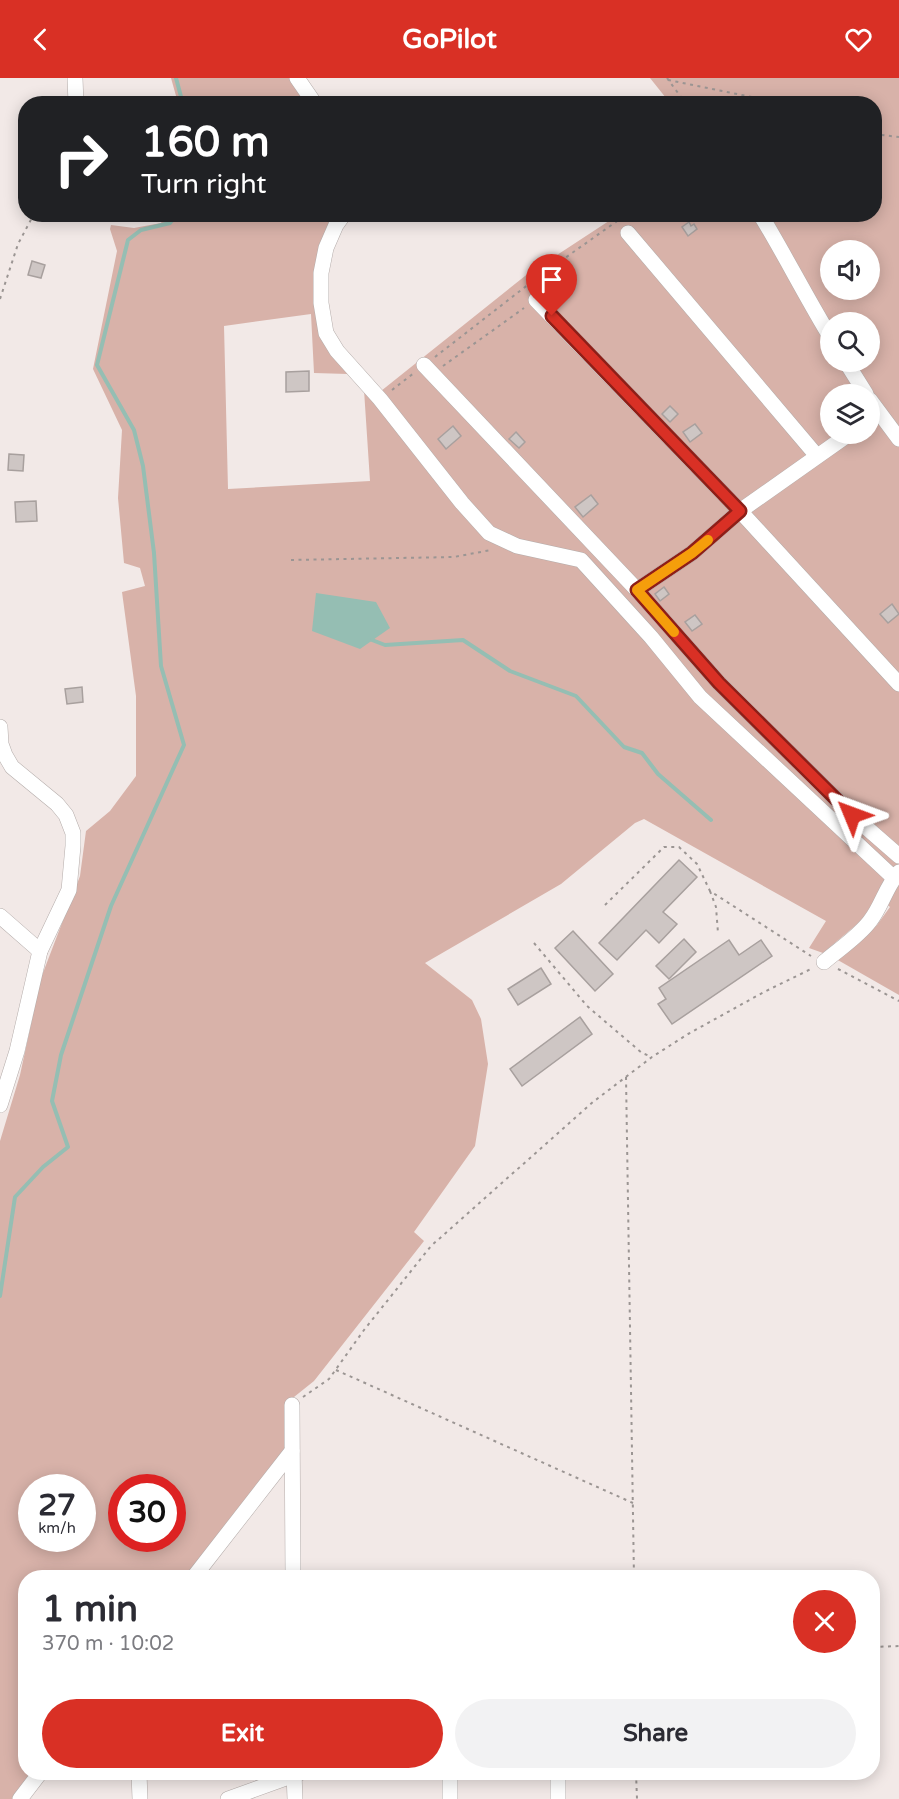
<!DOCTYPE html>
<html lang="en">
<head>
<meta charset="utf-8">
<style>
  body { margin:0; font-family:"Varela Round",sans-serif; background:#f2f2f3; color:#2b2b33; height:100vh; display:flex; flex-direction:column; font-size:22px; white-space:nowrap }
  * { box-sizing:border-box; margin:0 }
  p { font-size:20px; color:#7c7c81 }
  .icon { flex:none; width:33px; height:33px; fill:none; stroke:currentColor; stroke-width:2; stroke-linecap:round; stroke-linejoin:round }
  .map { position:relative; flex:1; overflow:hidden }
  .panel { position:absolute; left:18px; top:1492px; width:862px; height:210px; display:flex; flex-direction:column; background:#fff; border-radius:24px; box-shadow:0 3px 15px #0003 }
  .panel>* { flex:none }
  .banner { position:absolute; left:18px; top:18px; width:864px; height:126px; border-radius:24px; box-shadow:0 3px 15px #0003; background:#202124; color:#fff; overflow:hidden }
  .tools { position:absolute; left:820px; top:162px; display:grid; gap:12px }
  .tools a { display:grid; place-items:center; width:60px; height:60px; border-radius:50%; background:#fff; box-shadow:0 3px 15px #0003; font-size:30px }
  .speed { position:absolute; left:18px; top:1396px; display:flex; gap:12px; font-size:30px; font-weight:700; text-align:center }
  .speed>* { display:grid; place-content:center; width:78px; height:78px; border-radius:50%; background:#fff; box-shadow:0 3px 15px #0003; line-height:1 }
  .speed small { font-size:15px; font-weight:400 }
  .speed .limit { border:9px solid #d22; background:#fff; color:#111 }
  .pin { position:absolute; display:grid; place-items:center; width:51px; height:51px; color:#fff; margin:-62px -26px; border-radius:50% 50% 50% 0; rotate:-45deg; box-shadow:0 0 6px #0007 }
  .pin .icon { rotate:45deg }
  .me { position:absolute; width:66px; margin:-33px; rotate:314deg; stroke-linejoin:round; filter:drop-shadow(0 0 4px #0008) }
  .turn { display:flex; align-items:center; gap:21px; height:126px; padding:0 24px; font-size:27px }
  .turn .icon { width:78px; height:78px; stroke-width:2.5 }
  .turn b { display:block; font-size:42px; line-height:51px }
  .round { display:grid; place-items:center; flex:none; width:63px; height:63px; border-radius:32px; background:#f2f2f3 }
  .overview { display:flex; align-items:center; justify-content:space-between; height:102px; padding:0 24px }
  h1 { font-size:36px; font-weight:700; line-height:45px }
  .cta { display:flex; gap:12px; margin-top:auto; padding:12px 24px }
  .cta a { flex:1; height:69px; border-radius:36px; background:#d93025; color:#fff; font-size:24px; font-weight:700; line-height:69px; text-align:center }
  .cta a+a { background:#f2f2f3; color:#2b2b33 }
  header { display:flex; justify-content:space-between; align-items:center; height:78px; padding:0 24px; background:#d93025; color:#fff; font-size:27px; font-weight:700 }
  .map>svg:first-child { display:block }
</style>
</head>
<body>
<header><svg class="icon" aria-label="back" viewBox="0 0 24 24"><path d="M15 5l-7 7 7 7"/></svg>GoPilot<svg class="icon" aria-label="heart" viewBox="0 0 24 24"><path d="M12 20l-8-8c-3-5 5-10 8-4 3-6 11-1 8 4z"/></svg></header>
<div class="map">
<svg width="899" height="1721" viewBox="0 0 899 1721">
  <rect width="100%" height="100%" fill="#f2e9e7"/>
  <g fill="#d8b2a9" fill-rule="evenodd">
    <polygon points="171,0 293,0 312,25 178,25"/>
    <path d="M 650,0 L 899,0 L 899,917 L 836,881 L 877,847 L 890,829 L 879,819 L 862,842 L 823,875 L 809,870 L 826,843 L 644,741 L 635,745 L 561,806 L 425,885 L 472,922 L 481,941 L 488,986 L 475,1068 L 414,1154 L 424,1163 L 314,1303 L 284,1327 L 284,1371 L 184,1500 L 26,1500 L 26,1695 L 33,1695 L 13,1721 L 0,1721 L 0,1063 L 20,997 L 41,900 L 80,798 L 86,753 L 110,733 L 136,698 L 136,618 L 122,514 L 145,508 L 140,490 L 124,485 L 118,420 L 122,352 L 93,291 L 117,173 L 110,151 L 111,147 L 134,150 L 161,145 L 166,136 L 339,137 L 317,231 L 348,296 L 314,295 L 311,236 L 224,248 L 228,411 L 370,403 L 364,312 L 381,313 L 525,198 L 618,137 L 874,136 L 874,26 L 670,25 ZM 831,172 L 870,172 L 870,212 L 831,212 ZM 831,244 L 870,244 L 870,284 L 831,284 ZM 831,316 L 870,316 L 870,356 L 831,356 ZM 32,1410 L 82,1410 L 82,1461 L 32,1461 ZM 122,1410 L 172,1410 L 172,1461 L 122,1461 Z"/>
  </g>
  <polygon fill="#95beb3" points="316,515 376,524 390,550 360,571 312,553"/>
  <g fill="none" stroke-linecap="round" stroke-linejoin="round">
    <g stroke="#95beb3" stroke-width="4">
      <polyline points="176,0 183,26"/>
      <polyline points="372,562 385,567 463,562 510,593 576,618 624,669 642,675 658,696 711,742"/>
      <polyline points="0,1218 15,1119 43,1089 68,1069 52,1023 61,977 111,828 184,667 161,588 154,475 143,388 134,352 97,287 128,162 141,152 170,145 177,136"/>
    </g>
  </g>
  <g fill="#cec6c4" stroke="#a8a09e" stroke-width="1.5">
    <polygon points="689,144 691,148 694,146 697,151 688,158 682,149"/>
    <polygon points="32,183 45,187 41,200 28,197"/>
    <polygon points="309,293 309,313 286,314 286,294"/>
    <polygon points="670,328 678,336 670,344 662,336"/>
    <polygon points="695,346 702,355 690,364 683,354"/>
    <polygon points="453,348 461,358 446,371 438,361"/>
    <polygon points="516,354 525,364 519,370 509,361"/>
    <polygon points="9,376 24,377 23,393 8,392"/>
    <polygon points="591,417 598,426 583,439 575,429"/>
    <polygon points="36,423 37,443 16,444 15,424"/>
    <polygon points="664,509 669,516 660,523 655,516"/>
    <polygon points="892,526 899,536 888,545 880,536"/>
    <polygon points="695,537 702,546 692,553 685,544"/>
    <polygon points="82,609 83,624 67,626 65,611"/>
    <polygon points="679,782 697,799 663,834 677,846 659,865 646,852 617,882 599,865"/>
    <polygon points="573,853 613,896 595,913 555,870"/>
    <polygon points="684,861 696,874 669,901 656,888"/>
    <polygon points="729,862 739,877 761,862 772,878 672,946 658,926 666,921 659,910"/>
    <polygon points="541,890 551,906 518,927 508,911"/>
    <polygon points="580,939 592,956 522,1008 510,991"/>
  </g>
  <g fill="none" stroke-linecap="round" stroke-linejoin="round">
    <defs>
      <g id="minor">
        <polyline points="75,0 76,26"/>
        <polyline points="297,0 315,26"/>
        <polyline points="344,136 336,147 326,170 321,195 321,225 326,255 337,273 380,321 462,425 489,455 517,468 581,482 651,559 700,619 894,800"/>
        <path d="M 760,136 C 785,177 806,219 831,260"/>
        <polyline points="628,155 817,378"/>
        <polyline points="536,222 740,433 899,606"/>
        <polyline points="846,284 866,316"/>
        <polyline points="424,287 637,512 719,605 852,737 899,778"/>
        <polyline points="870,322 899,361"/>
        <polyline points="637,512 692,475 740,433 849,356"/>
        <polyline points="0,649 1,666 5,677 12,689 57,726 66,737 73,755 73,768 69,812 40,873 17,973 0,1027"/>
        <polyline points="0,838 40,873"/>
        <path d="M 824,884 C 839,871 858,859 870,843 C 882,828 886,808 899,794"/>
        <polyline points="292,1327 293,1500"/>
        <polyline points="193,1500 292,1373"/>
        <polyline points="139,1695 140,1721"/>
        <polyline points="294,1695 295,1721"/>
        <polyline points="450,1695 450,1721"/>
        <polyline points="558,1695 558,1721"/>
        <polyline points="20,1721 40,1695"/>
        <polyline points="228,1721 300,1695"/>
      </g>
    </defs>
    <use href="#minor" stroke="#b4acaa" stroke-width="16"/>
    <g stroke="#9b9593" stroke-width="2" stroke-dasharray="3 4.5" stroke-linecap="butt">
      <polyline points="667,0 686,26"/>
      <polyline points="668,2 786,26"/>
      <polyline points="874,56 899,59"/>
      <polyline points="0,221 18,166 34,136"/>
      <polyline points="435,279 534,202 627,136"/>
      <polyline points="443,288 524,230"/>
      <polyline points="392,312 414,295"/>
      <polyline points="291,482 454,479 491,472"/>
      <polyline points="710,813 716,829 718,855"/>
      <polyline points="605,827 664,769 679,769 697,786 710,813 811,878"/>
      <polyline points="534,865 587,928 642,975 652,979"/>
      <polyline points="838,891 899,923"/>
      <polyline points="626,999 634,1500"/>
      <polyline points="336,1292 633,1425"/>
      <polyline points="303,1319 329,1301 364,1252 431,1168 593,1024 652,979 688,956 764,914 813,890"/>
      <polyline points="873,1569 899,1568"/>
      <polyline points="636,1695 637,1721"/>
    </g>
    <use href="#minor" stroke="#fff" stroke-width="15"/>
  </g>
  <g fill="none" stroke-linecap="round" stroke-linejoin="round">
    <defs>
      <polyline id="route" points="552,238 740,433 692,475 637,512 719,605 852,737"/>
    </defs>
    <use href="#route" stroke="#8d1f18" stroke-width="15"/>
    <use href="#route" stroke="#d93025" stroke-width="10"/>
    <polyline stroke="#f59e0b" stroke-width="10" points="674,554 637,512 692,475 708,462"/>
  </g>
</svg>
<div class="tools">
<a><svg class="icon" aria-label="sound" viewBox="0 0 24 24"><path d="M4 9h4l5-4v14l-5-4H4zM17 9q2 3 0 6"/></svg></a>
<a><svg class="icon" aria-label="search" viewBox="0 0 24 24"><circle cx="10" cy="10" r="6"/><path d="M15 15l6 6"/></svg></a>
<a><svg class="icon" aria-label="layers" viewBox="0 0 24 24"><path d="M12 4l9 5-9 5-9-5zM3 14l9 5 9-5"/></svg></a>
</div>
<div class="speed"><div>27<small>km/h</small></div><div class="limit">30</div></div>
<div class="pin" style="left:552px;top:238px;background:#d93025"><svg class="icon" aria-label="arrive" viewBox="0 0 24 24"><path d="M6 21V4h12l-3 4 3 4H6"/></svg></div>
<svg class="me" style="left:852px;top:737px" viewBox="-20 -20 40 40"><path d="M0-17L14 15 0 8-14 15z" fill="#d93025" stroke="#fff" stroke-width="4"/></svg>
<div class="banner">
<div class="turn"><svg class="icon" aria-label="right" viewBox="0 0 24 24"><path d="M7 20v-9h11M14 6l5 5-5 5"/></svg><div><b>160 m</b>Turn right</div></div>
</div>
<section class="panel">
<div class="overview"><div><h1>1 min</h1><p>370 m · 10:02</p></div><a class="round" style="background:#d93025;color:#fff"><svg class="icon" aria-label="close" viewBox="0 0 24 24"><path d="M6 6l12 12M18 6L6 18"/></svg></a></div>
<div class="cta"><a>Exit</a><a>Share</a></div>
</section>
</div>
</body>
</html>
